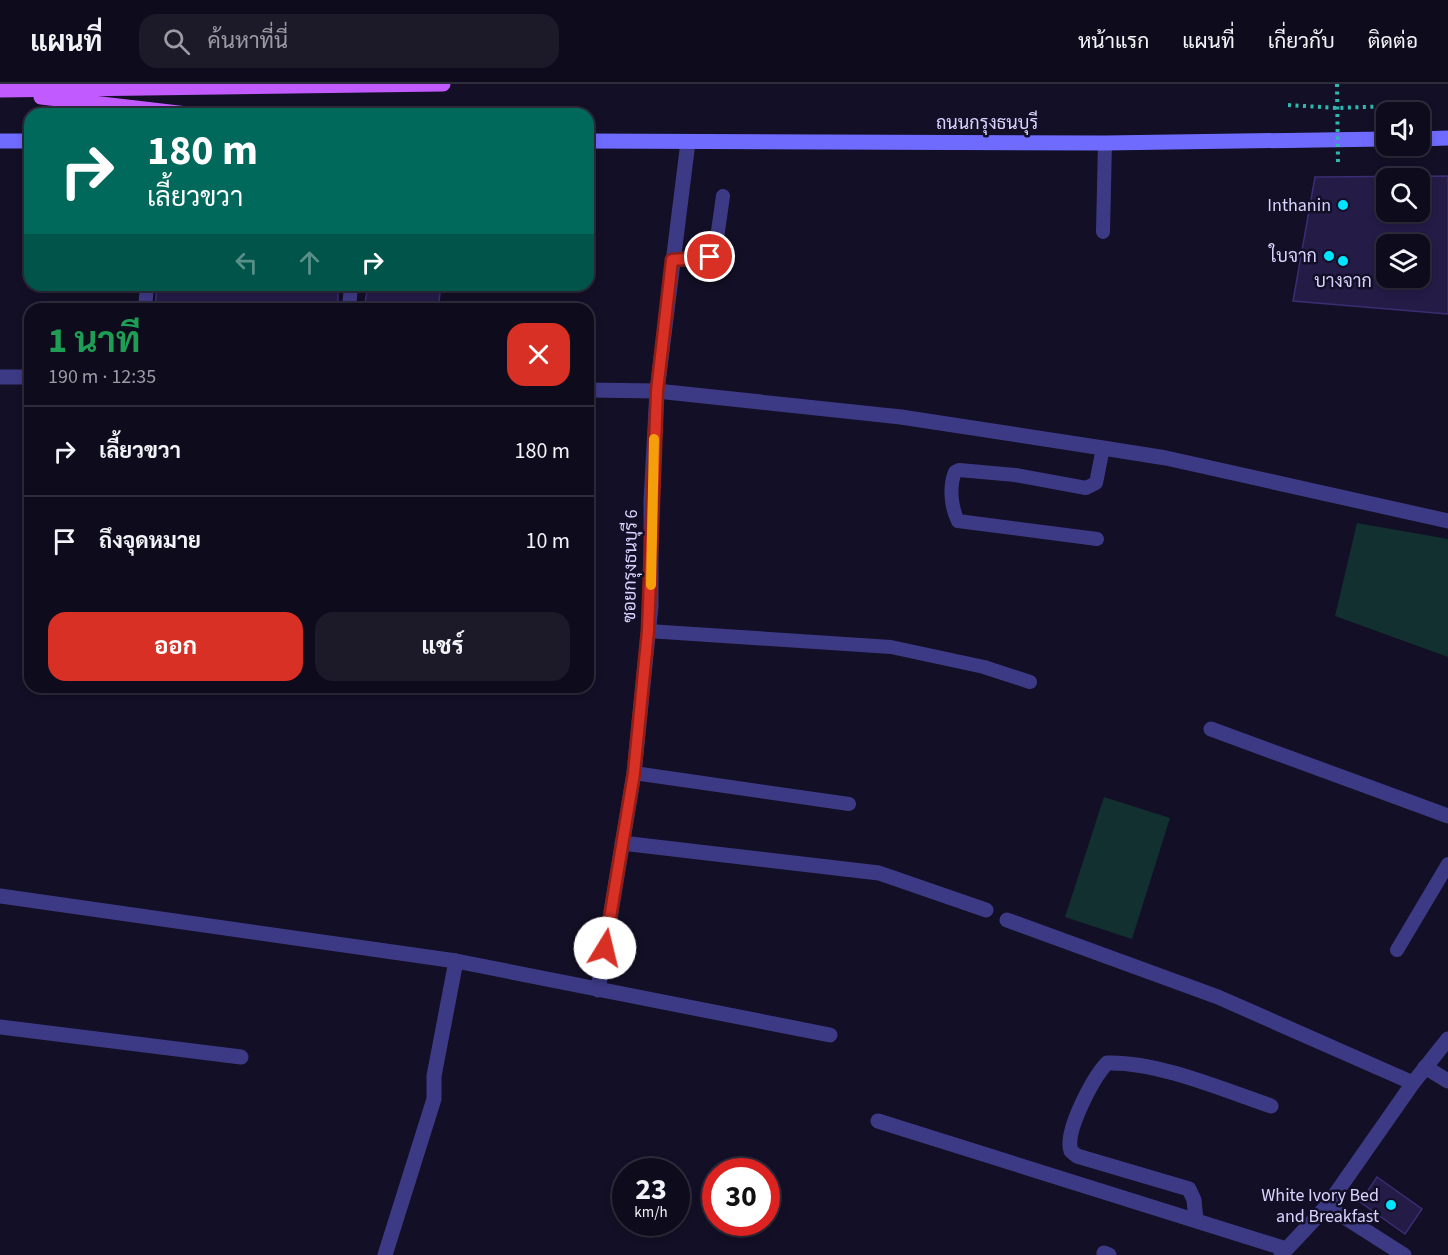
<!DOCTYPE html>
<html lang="th">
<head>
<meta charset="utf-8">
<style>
  body { margin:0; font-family:"Source Sans 3",Sarabun,sans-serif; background:#1c1929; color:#f1f3f6; height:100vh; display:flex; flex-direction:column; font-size:22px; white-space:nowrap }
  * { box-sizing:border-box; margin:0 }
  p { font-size:20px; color:#9b9ba3 }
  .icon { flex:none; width:33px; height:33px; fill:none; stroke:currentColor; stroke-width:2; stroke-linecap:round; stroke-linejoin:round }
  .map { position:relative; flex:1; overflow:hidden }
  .drawer { position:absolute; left:24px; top:219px; width:570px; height:390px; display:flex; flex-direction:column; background:#0e0b1c; border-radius:18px; box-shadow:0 3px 9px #0003,0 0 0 2px #2e2b3b }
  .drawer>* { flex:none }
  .hud { position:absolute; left:24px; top:24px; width:570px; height:183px; border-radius:18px; box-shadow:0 3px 9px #0003,0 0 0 2px #2e2b3b; background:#00695c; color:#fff; overflow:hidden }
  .controls { position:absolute; left:1376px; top:18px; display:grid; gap:12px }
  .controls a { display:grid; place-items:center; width:54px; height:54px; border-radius:12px; background:#0e0b1c; box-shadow:0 3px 9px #0003,0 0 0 2px #2e2b3b; font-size:30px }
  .speed { position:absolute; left:612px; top:1074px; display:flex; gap:12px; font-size:30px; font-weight:700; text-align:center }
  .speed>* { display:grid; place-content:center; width:78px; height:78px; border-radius:50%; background:#0e0b1c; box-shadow:0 3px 9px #0003,0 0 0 2px #2e2b3b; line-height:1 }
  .speed small { font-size:15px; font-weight:400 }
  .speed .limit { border:9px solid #d22; background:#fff; color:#111 }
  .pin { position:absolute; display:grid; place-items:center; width:51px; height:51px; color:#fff; margin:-26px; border:3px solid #fff; border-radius:50%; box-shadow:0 2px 6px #0007 }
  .me { position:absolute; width:66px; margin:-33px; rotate:9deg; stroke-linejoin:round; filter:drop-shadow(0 0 4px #0008) }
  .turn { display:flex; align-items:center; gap:21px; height:126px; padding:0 24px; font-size:27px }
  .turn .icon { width:78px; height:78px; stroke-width:2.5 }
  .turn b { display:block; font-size:42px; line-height:51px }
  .lanes { display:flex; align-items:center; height:57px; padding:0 24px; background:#0003; justify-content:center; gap:30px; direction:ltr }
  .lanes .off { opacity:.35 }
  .round { display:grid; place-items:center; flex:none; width:63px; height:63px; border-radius:18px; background:#1c1929 }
  .head { display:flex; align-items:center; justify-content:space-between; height:102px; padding:0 24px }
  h1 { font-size:36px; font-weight:700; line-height:45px; color:#1e9e55 }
  .primary-button { display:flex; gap:12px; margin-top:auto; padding:12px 24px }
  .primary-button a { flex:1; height:69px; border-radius:18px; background:#d93025; color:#fff; font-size:24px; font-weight:700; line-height:69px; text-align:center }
  .primary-button a+a { background:#1c1929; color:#f1f3f6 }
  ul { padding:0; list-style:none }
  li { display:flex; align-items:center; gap:18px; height:90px; padding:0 24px; border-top:2px solid #2e2b3b }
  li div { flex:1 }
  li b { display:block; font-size:22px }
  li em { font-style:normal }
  header { display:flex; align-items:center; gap:36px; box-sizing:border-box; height:84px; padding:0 30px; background:#0e0b1c; border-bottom:2px solid #2e2b3b }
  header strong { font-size:28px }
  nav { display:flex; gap:33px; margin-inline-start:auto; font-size:21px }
  .search { width:420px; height:54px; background:#1c1929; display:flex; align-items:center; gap:15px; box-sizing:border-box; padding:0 21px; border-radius:18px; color:#9b9ba3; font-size:22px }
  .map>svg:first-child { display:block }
</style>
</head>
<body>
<header>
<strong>แผนที่</strong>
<div class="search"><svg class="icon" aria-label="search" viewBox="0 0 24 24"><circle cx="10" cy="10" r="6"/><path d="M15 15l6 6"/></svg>ค้นหาที่นี่</div>
<nav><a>หน้าแรก</a><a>แผนที่</a><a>เกี่ยวกับ</a><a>ติดต่อ</a></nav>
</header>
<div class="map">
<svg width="1448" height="1171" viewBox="0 0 1448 1171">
  <rect width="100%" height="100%" fill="#130f26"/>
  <g fill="#12302f">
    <polygon points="1357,439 1448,455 1448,573 1335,532"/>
    <polygon points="1104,713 1170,734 1132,855 1065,833"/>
  </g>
  <g fill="#241b47" stroke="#3b2d73" stroke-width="1.5" fill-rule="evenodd">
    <path d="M 1448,92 L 1448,230 L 1293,217 L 1315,93 ZM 1386,94 L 1419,94 L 1419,128 L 1386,128 ZM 1386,160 L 1419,160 L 1419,194 L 1386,194 Z"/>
    <polygon points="157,201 338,201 338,225 155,225"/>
    <polygon points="368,201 441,201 438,225 364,225"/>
    <polygon points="1377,1093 1422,1125 1405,1150 1360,1118"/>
  </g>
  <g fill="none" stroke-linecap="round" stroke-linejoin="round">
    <polyline stroke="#2fb8b0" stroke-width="4" stroke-dasharray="3 4.5" stroke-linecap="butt" points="1288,21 1337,24 1394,22"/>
    <g stroke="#3d3a85" stroke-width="14">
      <polyline points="1103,148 1105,59"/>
      <polyline points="672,176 710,173 715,168 723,112"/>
      <polyline points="145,225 147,201"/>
      <polyline points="349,225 351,201"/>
      <path d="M 1097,455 L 958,437 C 951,423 949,403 955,388 L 959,386 L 1015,391 L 1086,404 L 1096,399 L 1103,364"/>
      <polyline points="648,547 891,563 984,583 1030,598"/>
      <polyline points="634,689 849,720"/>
      <polyline points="1397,866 1448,780"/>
    </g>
    <g stroke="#3d3a85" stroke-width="15">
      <polyline points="0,293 30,293"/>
      <polyline points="588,306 657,307 901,333 1103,364 1166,374 1448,437"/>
      <polyline points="1211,645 1448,732"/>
      <polyline points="622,759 879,789 986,826"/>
      <polyline points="0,812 456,877 830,951"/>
      <polyline points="1007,836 1218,913 1413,999"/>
      <polyline points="598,906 634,689 651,522 651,417 657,307 688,58"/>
      <polyline points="0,943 241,973"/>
      <polyline points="1425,983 1448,997"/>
      <polyline points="878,1037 1286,1165"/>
      <polyline points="1327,1122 1404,1171"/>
      <path d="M 1196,1136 L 1194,1116 L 1189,1105 L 1077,1072 L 1071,1067 C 1064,1048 1093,994 1107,979 C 1156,977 1224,1006 1271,1022"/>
      <polyline points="1104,1169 1109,1171"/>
      <polyline points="385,1171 434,1015 434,992 456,877"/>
      <polyline points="1281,1171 1327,1122 1413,999 1448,955"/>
    </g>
    <g stroke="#6f6bff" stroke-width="15">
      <polyline points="1419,55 1448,54"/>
      <polyline points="0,57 30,57"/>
      <polyline points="588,57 1105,59 1386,55"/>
    </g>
    <g stroke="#c25bff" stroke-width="15">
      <polyline points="0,6 443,0"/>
      <polyline points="41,13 187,30"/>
    </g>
    <polyline stroke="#2fb8b0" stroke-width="4" stroke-dasharray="3 4.5" stroke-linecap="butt" points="1337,0 1338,78"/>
  </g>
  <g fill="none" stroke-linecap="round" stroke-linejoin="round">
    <defs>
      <polyline id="route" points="605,864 634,689 648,547 657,307 672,176 710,173"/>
    </defs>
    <use href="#route" stroke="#8d1f18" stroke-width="15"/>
    <use href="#route" stroke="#d93025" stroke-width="10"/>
    <polyline stroke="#f59e0b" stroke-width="10" points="651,501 654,355"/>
  </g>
  <g fill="#00e5ff" stroke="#130f26" stroke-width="2">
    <circle cx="1343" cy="121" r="6"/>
    <circle cx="1329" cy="172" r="6"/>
    <circle cx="1343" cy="177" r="6"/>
    <circle cx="1391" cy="1121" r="6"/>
  </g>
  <g text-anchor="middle" stroke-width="5" stroke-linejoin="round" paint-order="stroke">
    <g font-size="18" fill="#d9d4ff" stroke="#130f26">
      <text x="987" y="45">ถนนกรุงธนบุรี</text>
      <text transform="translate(630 482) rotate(-89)" y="6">ซอยกรุงธนบุรี 6</text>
    </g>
    <g font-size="18" fill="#d9d4ff" stroke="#130f26" text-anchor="end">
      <text x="1331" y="127">Inthanin</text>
      <text x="1317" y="178">ใบจาก</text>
      <text x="1343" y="203" text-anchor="middle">บางจาก</text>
      <text x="1379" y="1117">White Ivory Bed<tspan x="1379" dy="21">and Breakfast</tspan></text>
    </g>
  </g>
</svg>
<div class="controls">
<a><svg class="icon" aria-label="sound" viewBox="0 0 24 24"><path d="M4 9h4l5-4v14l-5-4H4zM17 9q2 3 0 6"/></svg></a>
<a><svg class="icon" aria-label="search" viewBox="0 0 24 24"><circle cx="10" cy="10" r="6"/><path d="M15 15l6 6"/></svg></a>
<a><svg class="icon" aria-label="layers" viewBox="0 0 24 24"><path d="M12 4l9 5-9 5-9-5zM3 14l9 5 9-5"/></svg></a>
</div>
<div class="speed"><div>23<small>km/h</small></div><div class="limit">30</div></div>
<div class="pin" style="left:710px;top:173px;background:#d93025"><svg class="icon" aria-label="arrive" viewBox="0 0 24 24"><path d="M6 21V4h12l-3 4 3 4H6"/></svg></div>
<svg class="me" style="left:605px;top:864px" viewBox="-20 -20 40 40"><circle r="19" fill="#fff"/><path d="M0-13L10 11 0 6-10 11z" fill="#d93025"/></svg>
<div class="hud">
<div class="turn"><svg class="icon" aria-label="right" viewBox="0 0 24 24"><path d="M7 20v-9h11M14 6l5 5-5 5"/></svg><div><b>180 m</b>เลี้ยวขวา</div></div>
<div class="lanes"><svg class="icon off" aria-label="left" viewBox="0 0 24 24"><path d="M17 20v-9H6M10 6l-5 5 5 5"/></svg><svg class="icon off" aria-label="ahead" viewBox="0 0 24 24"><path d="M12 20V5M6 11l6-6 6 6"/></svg><svg class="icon" aria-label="right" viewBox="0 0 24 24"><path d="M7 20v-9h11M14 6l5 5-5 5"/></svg></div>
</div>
<section class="drawer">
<div class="head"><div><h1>1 นาที</h1><p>190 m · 12:35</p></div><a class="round" style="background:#d93025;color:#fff"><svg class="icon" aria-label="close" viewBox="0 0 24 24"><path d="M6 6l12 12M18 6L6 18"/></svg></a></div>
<ul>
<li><svg class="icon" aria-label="right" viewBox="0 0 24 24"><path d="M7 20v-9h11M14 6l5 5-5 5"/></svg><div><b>เลี้ยวขวา</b></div><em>180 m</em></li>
<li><svg class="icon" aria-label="arrive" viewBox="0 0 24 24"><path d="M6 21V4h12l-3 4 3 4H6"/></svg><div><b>ถึงจุดหมาย</b></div><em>10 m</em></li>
</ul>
<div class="primary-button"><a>ออก</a><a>แชร์</a></div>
</section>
</div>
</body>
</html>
